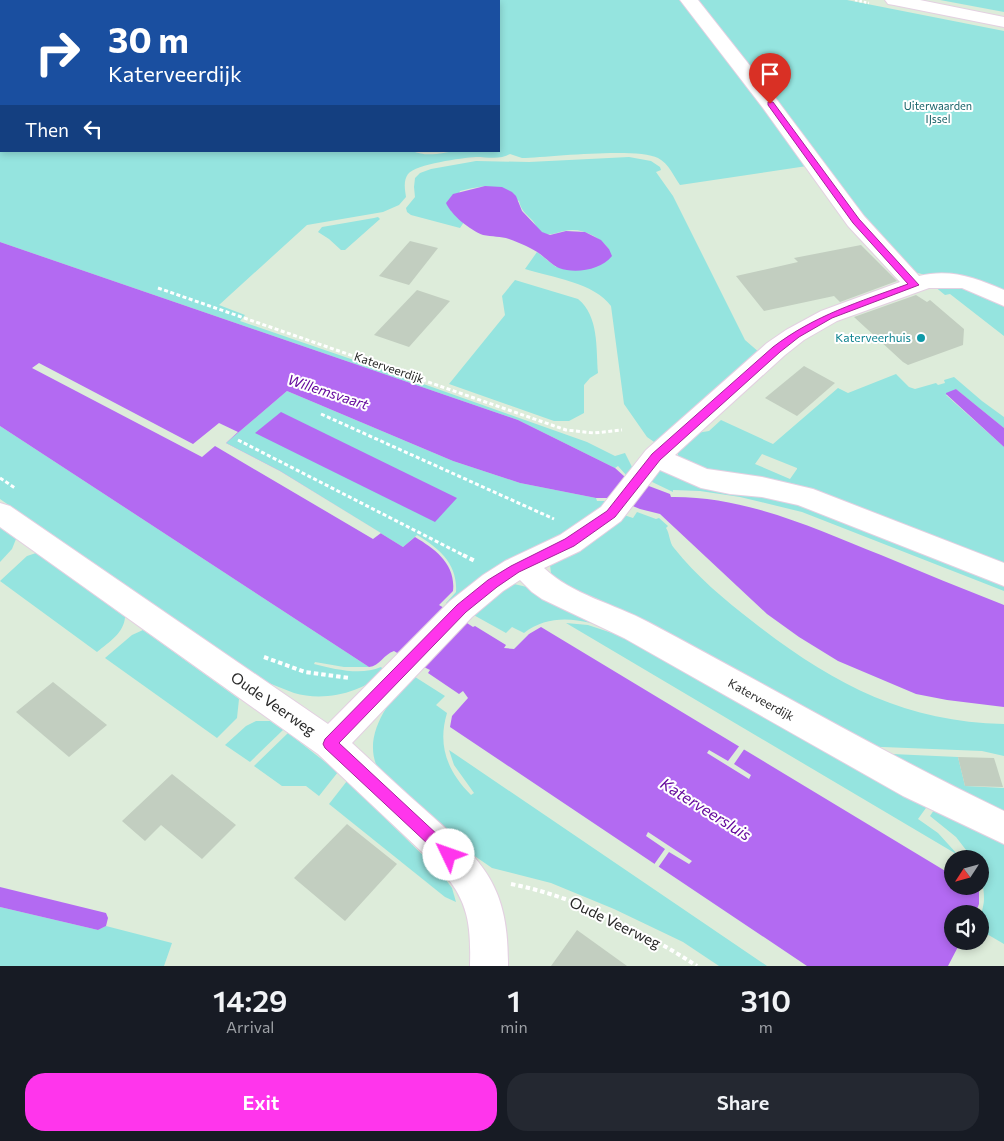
<!DOCTYPE html>
<html lang="en">
<head>
<meta charset="utf-8">
<style>
  body { margin:0; font-family:Commissioner,sans-serif; background:#242831; color:#f1f3f6; height:100vh; display:flex; flex-direction:column; font-size:19px; white-space:nowrap }
  * { box-sizing:border-box; margin:0 }
  p { font-size:16px; color:#9ea1a6 }
  .icon { flex:none; width:28px; height:28px; fill:none; stroke:currentColor; stroke-width:2; stroke-linecap:round; stroke-linejoin:round }
  .map { position:relative; height:966px; overflow:hidden }
  .side { display:flex; flex-direction:column; background:#171b24; flex:1 }
  .side>* { flex:none }
  .hud { position:absolute; left:0px; top:0px; width:500px; height:152px; box-shadow:0 2px 8px #0003; background:#1a4fa0; color:#fff; overflow:hidden }
  .needle { width:32px; rotate:234deg }
  .fabs { position:absolute; left:944px; top:850px; display:grid; gap:10px }
  .fabs a { display:grid; place-items:center; width:45px; height:45px; border-radius:50%; background:#171b24; box-shadow:0 2px 8px #0003; font-size:25px }
  .pin { position:absolute; display:grid; place-items:center; width:42px; height:42px; color:#fff; margin:-51px -21px; border-radius:50% 50% 50% 0; rotate:-45deg; box-shadow:0 0 5px #0007 }
  .pin .icon { rotate:45deg }
  .me { position:absolute; width:55px; margin:-28px; rotate:312deg; stroke-linejoin:round; filter:drop-shadow(0 0 4px #0008) }
  .turn { display:flex; align-items:center; gap:18px; height:105px; padding:0 25px; font-size:22px }
  .turn .icon { width:65px; height:65px; stroke-width:2.5 }
  .turn b { display:block; font-size:35px; line-height:42px }
  .then { display:flex; align-items:center; height:48px; padding:0 25px; background:#0003; gap:10px; font-size:19px }
  .eta { display:flex; justify-content:space-evenly; align-items:center; height:85px; text-align:center }
  .eta b { font-size:30px; font-weight:600; line-height:35px }
  .primary-button { display:flex; gap:10px; margin-top:auto; padding:10px 25px }
  .primary-button a { flex:1; height:58px; border-radius:20px; background:#ff35ec; color:#fff; font-size:20px; font-weight:600; line-height:58px; text-align:center }
  .primary-button a+a { background:#242831; color:#f1f3f6 }
  .map>svg:first-child { display:block }
</style>
</head>
<body>
<div class="map">
<svg width="1004" height="966" viewBox="0 0 1004 966">
  <rect width="100%" height="100%" fill="#ddecda"/>
  <g fill="#95e4df" fill-rule="evenodd">
    <path d="M 0,0 L 434,1 L 1,1 L 1,151 L 412,151 C 429,158 442,152 459,151 C 472,151 485,151 499,151 L 499,1 L 439,0 L 681,0 L 807,166 L 680,185 C 673,175 669,164 658,158 C 637,147 550,157 522,158 L 510,154 C 500,160 488,157 476,157 C 462,158 416,164 408,174 C 403,181 405,190 406,197 L 399,205 L 383,212 L 307,225 L 219,305 L 245,315 L 240,321 L 415,381 L 587,442 L 615,456 L 625,453 L 634,471 L 626,475 L 618,466 L 615,468 L 518,420 L 0,242 Z"/>
    <polygon points="697,0 847,0 1004,31 1004,295 914,272 883,240"/>
    <polygon points="940,0 1004,0 1004,12"/>
    <path d="M 629,157 L 651,161 L 660,167 L 661,170 L 656,172 L 673,196 L 745,340 L 760,353 L 657,444 L 647,437 L 624,404 L 611,306 C 595,283 551,277 525,269 L 537,252 L 556,267 L 609,249 C 599,236 581,227 564,231 C 555,233 549,237 541,232 C 537,229 535,223 532,220 C 525,213 521,210 519,201 C 491,185 492,183 460,191 L 451,211 L 464,222 L 460,228 L 411,215 L 407,212 L 406,208 L 415,197 L 414,187 L 415,178 L 420,173 L 431,169 L 476,161 L 529,162 Z"/>
    <polygon points="374,218 378,217 380,219 345,250 341,250 329,239 318,232 322,227"/>
    <path d="M 515,280 L 578,299 C 599,316 596,348 598,373 L 590,378 L 584,385 L 584,413 L 569,421 L 554,421 L 449,384 L 505,315 L 502,296 Z"/>
    <path d="M 934,286 C 966,287 976,290 1004,306 L 1004,336 L 950,294 L 945,295 Z"/>
    <path d="M 896,374 L 909,387 L 915,389 L 936,383 L 938,385 L 945,383 L 944,380 L 954,377 L 982,401 L 1004,417 L 1004,428 L 956,389 L 946,395 L 1004,447 L 1004,569 L 730,479 L 678,458 L 678,453 L 697,433 L 709,431 L 721,420 L 773,444 L 838,388 L 848,393 ZM 762,454 L 797,468 L 797,469 L 790,479 L 755,464 Z"/>
    <path d="M 287,391 L 453,461 L 520,483 L 596,498 L 597,501 L 612,501 L 452,607 L 446,603 L 456,592 C 458,564 439,548 417,535 L 403,547 L 280,471 L 226,443 Z"/>
    <path d="M 0,426 L 369,667 L 344,667 L 315,662 L 314,664 C 334,669 361,676 381,667 L 385,671 C 363,693 324,702 294,693 C 283,689 272,684 261,680 L 0,499 Z"/>
    <polygon points="660,469 772,494 1004,580 1004,591 802,512 740,497 700,491 673,490 673,492 648,480"/>
    <path d="M 637,512 L 656,519 L 659,518 L 668,526 L 666,528 C 670,534 669,542 674,548 C 696,576 725,600 752,621 C 830,682 903,722 1004,724 L 1004,756 L 982,751 L 858,746 L 610,605 L 597,601 L 592,601 L 554,579 L 551,573 L 550,565 L 624,515 L 633,518 Z"/>
    <polygon points="0,528 16,539 12,549 0,562"/>
    <path d="M 36,553 L 125,617 C 124,633 109,642 97,652 L 0,581 L 27,556 Z"/>
    <path d="M 514,584 L 527,587 L 604,621 L 931,801 L 918,819 L 938,833 L 958,855 L 566,623 L 588,625 L 612,633 L 614,631 C 585,619 551,612 524,633 L 512,627 L 506,633 L 470,613 Z"/>
    <polygon points="143,630 239,699 237,718 217,738 105,658 132,635"/>
    <path d="M 412,675 L 445,696 L 436,705 L 447,713 C 437,746 448,772 471,795 L 474,793 L 454,765 L 449,750 L 767,966 L 719,966 L 683,942 L 614,909 L 551,883 L 492,868 L 466,850 L 379,771 C 360,736 390,700 412,675 Z"/>
    <polygon points="256,721 270,721 283,730 250,762 225,745 246,726"/>
    <polygon points="288,733 338,772 319,796 306,786 282,786 254,766"/>
    <polygon points="870,753 958,757 965,786 1004,788 1004,818"/>
    <polygon points="347,781 440,872 452,888 456,902 445,897 329,804"/>
    <path d="M 938,804 L 1004,836 L 1004,944 L 980,930 L 982,924 L 980,923 C 980,914 984,907 984,899 C 984,885 980,872 980,859 L 973,859 L 956,837 L 930,816 Z"/>
    <polygon points="0,907 98,930 106,926 172,943 164,966 0,966"/>
  </g>
  <g fill="#b36af2">
    <path d="M 485,186 L 502,187 L 512,192 L 516,196 L 522,211 L 542,232 L 550,235 L 566,231 L 585,232 L 601,240 L 609,249 L 612,256 C 601,270 575,274 559,268 C 552,265 547,259 540,254 C 532,248 520,243 509,239 C 501,236 492,237 483,235 C 470,230 451,215 446,203 L 453,194 Z"/>
    <path d="M 0,242 L 518,420 L 615,468 L 625,477 L 670,494 L 671,497 C 745,496 814,528 881,555 C 922,572 963,589 1004,605 L 1004,707 L 947,700 L 916,694 L 838,661 L 799,637 L 767,614 L 660,514 L 640,509 L 613,498 L 596,498 L 520,483 L 453,461 L 287,391 L 226,443 L 280,471 L 403,547 L 415,537 C 435,549 456,564 453,591 L 439,605 L 468,622 L 467,623 L 473,627 L 475,626 L 506,645 L 504,648 L 514,649 L 529,634 L 541,627 L 952,875 L 952,886 L 970,886 L 979,891 L 979,904 L 975,914 L 952,914 L 952,941 L 961,941 L 948,966 L 807,966 L 450,727 L 452,716 L 468,698 L 463,691 L 459,694 L 428,673 L 430,670 L 424,667 L 422,668 L 394,651 C 384,654 380,666 369,667 L 0,426 Z"/>
    <polygon points="956,389 1004,428 1004,447 946,394 946,393"/>
    <polygon points="281,412 457,498 435,522 255,433"/>
    <polygon points="0,887 106,913 108,918 106,926 98,930 0,907"/>
  </g>
  <g fill="#ddecda">
    <polygon points="39,363 193,444 219,423 238,432 226,443 280,471 381,533 373,539 215,446 202,457 32,368"/>
    <polygon points="740,745 745,748 734,764 751,775 749,779 707,753 709,750 728,761"/>
    <polygon points="648,832 692,861 689,864 669,852 657,869 653,866 665,849 646,836"/>
  </g>
  <g fill="#c2cec0">
    <polygon points="410,241 438,248 409,285 379,276"/>
    <polygon points="861,245 897,281 840,302 834,296 764,311 736,276 798,262 794,258"/>
    <polygon points="417,290 450,301 409,347 374,335"/>
    <polygon points="916,295 927,302 930,300 964,329 963,345 908,365 903,362 854,317"/>
    <polygon points="804,366 835,383 797,416 765,398"/>
    <polygon points="53,682 107,725 69,757 16,712"/>
    <polygon points="958,757 994,758 1003,787 965,786"/>
    <polygon points="172,774 236,825 202,859 161,825 145,841 122,821"/>
    <polygon points="347,824 397,864 345,921 294,878"/>
    <polygon points="577,930 627,966 551,966"/>
  </g>
  <g fill="none" stroke-linecap="round" stroke-linejoin="round">
    <defs>
      <path id="street" d="M 680,0 L 698,0 L 777,100 L 864,216 L 919,276 C 950,268 976,278 1004,290 L 1004,306 L 962,288 L 929,288 L 837,321 L 804,340 L 785,355 L 675,455 L 707,469 L 762,477 L 813,489 L 1004,563 L 1004,586 L 798,505 L 762,497 L 730,494 L 701,488 L 660,470 L 621,521 L 580,551 L 544,568 C 572,595 615,604 648,622 C 767,685 883,753 1004,811 L 1004,844 L 903,796 L 624,638 L 542,599 L 532,592 L 520,580 L 503,591 L 472,617 L 352,743 C 376,765 399,787 423,808 C 481,860 509,882 508,966 L 470,966 C 471,925 469,901 440,869 L 318,754 L 0,527 L 0,503 L 10,506 L 328,724 L 450,601 L 483,575 L 505,561 L 560,535 L 601,507 L 646,450 L 767,343 L 786,330 L 821,311 L 900,282 L 848,226 L 763,108 Z"/>
      <polygon id="secondary" points="885,0 920,0 1004,17 1004,27 894,5 888,4"/>
    </defs>
    <use href="#street" stroke="#e3d0e1" stroke-width="2"/>
    <use href="#secondary" stroke="#e3d0e1" stroke-width="2"/>
    <polyline stroke="#fff" stroke-width="2.5" stroke-dasharray="2.5 2" stroke-linecap="butt" points="855,0 869,3"/>
    <g stroke="#fff" stroke-width="3" stroke-dasharray="4 2.5" stroke-linecap="butt">
      <polyline points="158,288 566,430 594,433 622,430"/>
      <polyline points="321,414 554,519"/>
      <polyline points="238,440 465,556"/>
      <polyline points="0,478 15,488"/>
    </g>
    <g stroke="#fff" stroke-width="4" stroke-dasharray="4.5 3" stroke-linecap="butt">
      <polyline points="463,555 475,561"/>
      <polyline points="264,657 305,672 349,678"/>
      <path d="M 511,884 C 577,897 641,930 697,966"/>
    </g>
    <use href="#street" fill="#fff" fill-rule="evenodd"/>
    <use href="#secondary" fill="#fff" fill-rule="evenodd"/>
  </g>
  <path fill="#ff35ec" stroke="#a62299" d="M 768,102 L 773,102 L 859,219 L 919,285 L 832,318 L 799,337 L 780,352 L 660,460 L 615,517 L 574,546 L 519,572 L 497,587 L 466,612 L 339,743 L 454,850 L 457,855 L 454,859 L 449,861 L 444,859 L 325,748 L 323,744 L 325,739 L 457,605 L 488,580 L 511,566 L 565,539 L 607,511 L 652,454 L 773,347 C 815,315 859,302 908,284 L 853,223 L 768,105 Z"/>
  <circle fill="#0f9aa8" stroke="#fff" stroke-width="2" cx="921" cy="338" r="5"/>
  <g text-anchor="middle" stroke-width="4" stroke-linejoin="round" paint-order="stroke">
    <g font-size="11" fill="#186268" stroke="#fff">
      <text x="938" y="110">Uiterwaarden<tspan x="938" dy="13">IJssel</tspan></text>
    </g>
    <g font-size="12" fill="#0d838f" stroke="#fff" text-anchor="end">
      <text x="911" y="342">Katerveerhuis</text>
    </g>
    <g font-size="12" fill="#292929" stroke="#fff">
      <text transform="translate(389 368) rotate(19)" y="4">Katerveerdijk</text>
      <text transform="translate(761 700) rotate(29)" y="4">Katerveerdijk</text>
    </g>
    <g font-size="14" font-style="italic" fill="#650a9d" stroke="#fff">
      <text transform="translate(328 392) rotate(18)" y="5">Willemsvaart</text>
    </g>
    <g font-size="15" fill="#292929" stroke="#fff">
      <text transform="translate(273 704) rotate(35)" y="5">Oude Veerweg</text>
      <text transform="translate(615 923) rotate(26)" y="5">Oude Veerweg</text>
    </g>
    <g font-size="16" font-style="italic" fill="#650a9d" stroke="#fff">
      <text transform="translate(706 809) rotate(32)" y="6">Katerveersluis</text>
    </g>
  </g>
</svg>
<div class="fabs">
<a><svg class="needle" viewBox="-14 -14 28 28"><path d="M0-13l5 13h-10z" fill="#e53935"/><path d="M0 13l5-13h-10z" fill="#9ea1a6"/></svg></a>
<a><svg class="icon" aria-label="sound" viewBox="0 0 24 24"><path d="M4 9h4l5-4v14l-5-4H4zM17 9q2 3 0 6"/></svg></a>
</div>
<div class="pin" style="left:770px;top:104px;background:#d93025"><svg class="icon" aria-label="arrive" viewBox="0 0 24 24"><path d="M6 21V4h12l-3 4 3 4H6"/></svg></div>
<svg class="me" style="left:449px;top:855px" viewBox="-20 -20 40 40"><circle r="19" fill="#fff"/><path d="M0-13L10 11 0 6-10 11z" fill="#ff35ec"/></svg>
<div class="hud">
<div class="turn"><svg class="icon" aria-label="right" viewBox="0 0 24 24"><path d="M7 20v-9h11M14 6l5 5-5 5"/></svg><div><b>30 m</b>Katerveerdijk</div></div>
<div class="then">Then<svg class="icon" aria-label="left" viewBox="0 0 24 24"><path d="M17 20v-9H6M10 6l-5 5 5 5"/></svg></div>
</div>
</div>
<section class="side">
<div class="eta">
<div><b>14:29</b><p>Arrival</p></div>
<div><b>1</b><p>min</p></div>
<div><b>310</b><p>m</p></div>
</div>
<div class="primary-button"><a>Exit</a><a>Share</a></div>
</section>
</body>
</html>
